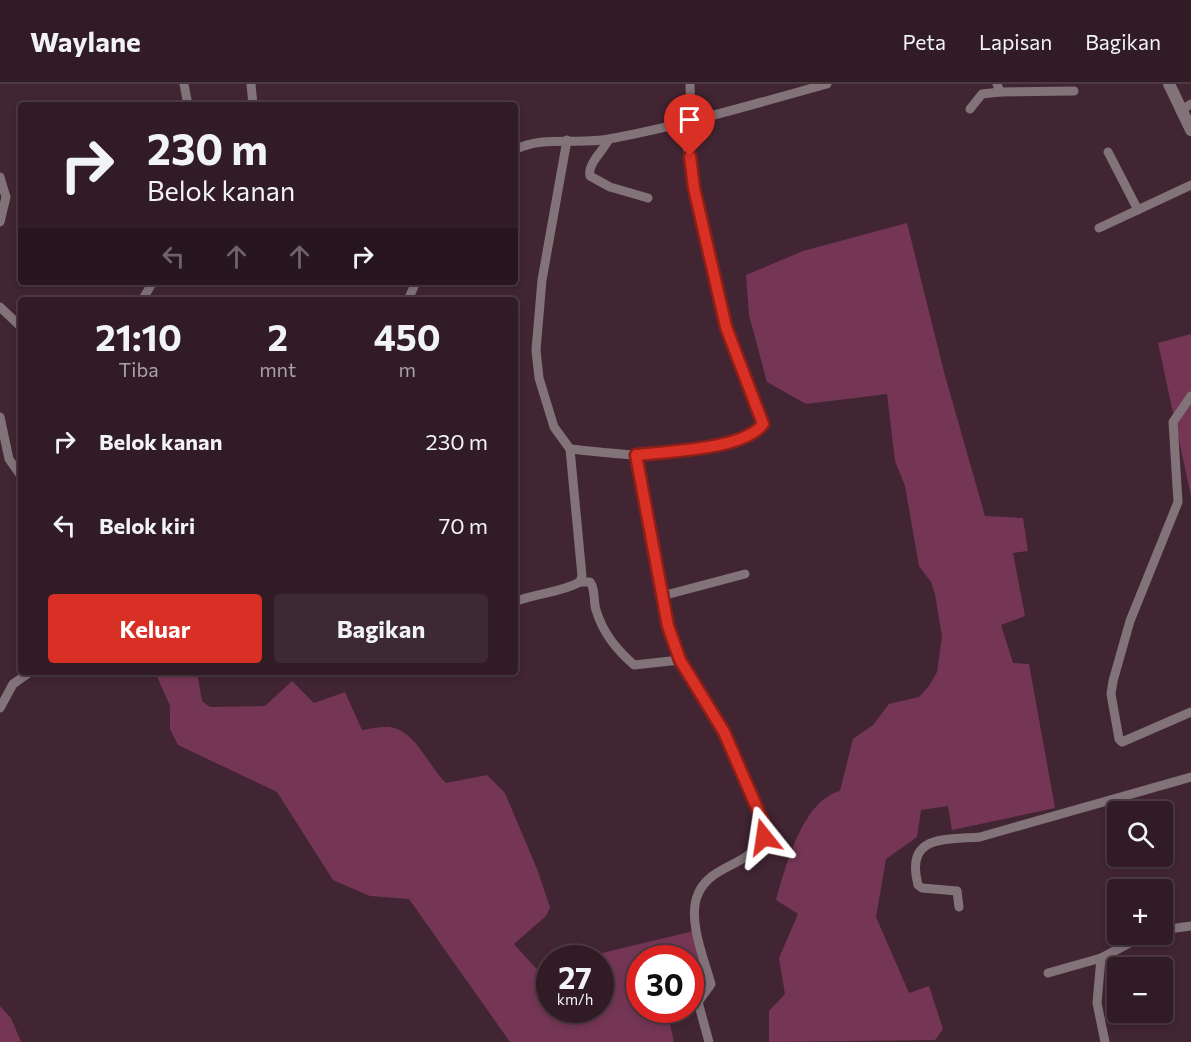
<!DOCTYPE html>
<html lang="id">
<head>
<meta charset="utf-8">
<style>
  body { margin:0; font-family:Commissioner,sans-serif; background:#3d2932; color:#f1f3f6; height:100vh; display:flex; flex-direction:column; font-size:22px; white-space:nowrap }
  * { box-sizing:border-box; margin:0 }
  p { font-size:20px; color:#a8a1a7 }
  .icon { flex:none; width:33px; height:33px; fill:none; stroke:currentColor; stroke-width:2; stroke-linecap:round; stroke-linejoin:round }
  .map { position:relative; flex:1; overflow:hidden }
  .drawer { position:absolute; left:18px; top:213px; width:500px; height:378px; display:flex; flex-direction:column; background:#311c26; border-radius:6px; box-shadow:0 3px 9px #0003,0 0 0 2px #4c3a43 }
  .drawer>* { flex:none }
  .top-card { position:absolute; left:18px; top:18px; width:500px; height:183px; border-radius:6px; box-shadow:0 3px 9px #0003,0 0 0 2px #4c3a43; background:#311c26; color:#f1f3f6; overflow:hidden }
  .tools { position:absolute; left:1107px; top:717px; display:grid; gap:12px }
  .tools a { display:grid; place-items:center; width:66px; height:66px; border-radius:6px; background:#311c26; box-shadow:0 3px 9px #0003,0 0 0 2px #4c3a43; font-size:30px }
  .speed { position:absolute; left:536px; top:861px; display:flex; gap:12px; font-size:30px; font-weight:700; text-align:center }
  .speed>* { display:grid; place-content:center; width:78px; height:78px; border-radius:50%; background:#311c26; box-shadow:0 3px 9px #0003,0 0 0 2px #4c3a43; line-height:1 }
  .speed small { font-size:15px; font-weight:400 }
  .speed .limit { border:9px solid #d22; background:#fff; color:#111 }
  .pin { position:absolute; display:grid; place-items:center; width:51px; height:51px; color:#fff; margin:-62px -26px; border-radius:50% 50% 50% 0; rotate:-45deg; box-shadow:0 0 6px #0007 }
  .pin .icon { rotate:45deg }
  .me { position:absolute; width:66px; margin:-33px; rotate:345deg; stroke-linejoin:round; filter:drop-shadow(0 0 4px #0008) }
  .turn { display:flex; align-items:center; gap:21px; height:126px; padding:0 30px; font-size:27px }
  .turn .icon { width:78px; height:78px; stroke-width:2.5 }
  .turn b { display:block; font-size:42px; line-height:51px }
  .lanes { display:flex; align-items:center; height:57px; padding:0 30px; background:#0003; justify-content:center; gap:30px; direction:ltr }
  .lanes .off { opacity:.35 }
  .eta { display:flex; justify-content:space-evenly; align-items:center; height:102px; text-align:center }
  .eta b { font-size:36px; font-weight:700; line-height:42px }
  .action { display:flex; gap:12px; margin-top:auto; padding:12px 30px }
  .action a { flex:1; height:69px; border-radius:6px; background:#d93025; color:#fff; font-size:24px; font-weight:700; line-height:69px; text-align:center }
  .action a+a { background:#3d2932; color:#f1f3f6 }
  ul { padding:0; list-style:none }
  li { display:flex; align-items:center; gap:18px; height:84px; padding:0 30px }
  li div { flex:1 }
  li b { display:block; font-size:22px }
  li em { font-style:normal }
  header { display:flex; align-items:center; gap:36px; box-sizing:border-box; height:84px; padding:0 30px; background:#311c26; border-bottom:2px solid #4c3a43 }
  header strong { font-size:28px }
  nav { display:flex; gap:33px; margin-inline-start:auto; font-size:21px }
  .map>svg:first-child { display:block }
</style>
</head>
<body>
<header>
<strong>Waylane</strong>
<nav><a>Peta</a><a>Lapisan</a><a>Bagikan</a></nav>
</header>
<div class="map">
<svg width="1191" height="958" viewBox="0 0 1191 958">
  <rect width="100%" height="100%" fill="#412532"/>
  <g fill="#753655">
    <path d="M 907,139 L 944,288 L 985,432 L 1023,434 L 1028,467 L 1013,469 L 1025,532 L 1001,541 L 1013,579 L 1029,580 L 1055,724 L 952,746 L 948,722 L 921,726 L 917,753 L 886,775 L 876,833 L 909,909 L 929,902 L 943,945 L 935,956 L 769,958 L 769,927 L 785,910 L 779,874 L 798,830 L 776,816 C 786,782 802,717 840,707 L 853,655 L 873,641 L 889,620 L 919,613 L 929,602 L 937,588 L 942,553 L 935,510 L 931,498 L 919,482 L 905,402 L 895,377 L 887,310 L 806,320 L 767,298 L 749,231 L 746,191 L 803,167 Z"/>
    <polygon points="1191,250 1191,412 1158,259"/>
    <path d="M 155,588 L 197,588 L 202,617 L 210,623 L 265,622 L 292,597 L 314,619 L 345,608 L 362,646 C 371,645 382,642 390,643 C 416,647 428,682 446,699 L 487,691 L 505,709 L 537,785 L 550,823 L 546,832 L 514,860 L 541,890 L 549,885 L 549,926 L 600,926 L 600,898 L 602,902 L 615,896 L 602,869 L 694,847 L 705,903 L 690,909 L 690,874 L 639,874 L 639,926 L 667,926 L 674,958 L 510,958 L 409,815 L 370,812 L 333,796 L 277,708 L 178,661 L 170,645 L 170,622 Z"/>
    <polygon points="0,922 11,934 21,958 0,958"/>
  </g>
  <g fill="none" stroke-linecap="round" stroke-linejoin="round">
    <g stroke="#827379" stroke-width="9">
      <polyline points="184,0 188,21"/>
      <polyline points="251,0 253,21"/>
      <polyline points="690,0 691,38"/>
      <polyline points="997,0 1000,8 1074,7"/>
      <polyline points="970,25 982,10 1000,8"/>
      <polyline points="1180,27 1191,20"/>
      <path d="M 609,55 C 604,66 587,80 590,92 L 610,103 L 648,114"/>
      <path d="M 567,56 L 542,196 L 536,266 L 539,294 L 554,343 L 570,365 C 591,367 613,370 635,371 C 661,371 747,360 763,340 L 726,243 L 682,39"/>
      <path d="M 514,66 C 545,51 577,61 609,55 C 683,41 755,20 827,0"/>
      <polyline points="1108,68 1138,126"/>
      <polyline points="0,93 6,113 0,138"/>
      <polyline points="1099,144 1191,101"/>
      <polyline points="142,216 153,198"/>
      <polyline points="408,216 416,198"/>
      <polyline points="0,223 21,243"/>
      <polyline points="1191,312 1173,338 1178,418 1130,537 1113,597 1111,610 1119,655 1122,658 1191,628"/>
      <polyline points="0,333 9,375 21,392"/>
      <path d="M 636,371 L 668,542 L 680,576 L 724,648 L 764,740 C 763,784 713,775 698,810 C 687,835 704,875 711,900 L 698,918 L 709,958"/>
      <path d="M 580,498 L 590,498 C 596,506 593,517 596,526 C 603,549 616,565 634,581 L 680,576"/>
      <polyline points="662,512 745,490"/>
      <path d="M 514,518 C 536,509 560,509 580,498 L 582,492 L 570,365"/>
      <polyline points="0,624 13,600 30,588"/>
      <path d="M 959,823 L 957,807 L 922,804 L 918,801 C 905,751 943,756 980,753 L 1191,693"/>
      <polyline points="1162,846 1191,842"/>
      <polyline points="1048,889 1101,874"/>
      <polyline points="1105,958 1097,919 1101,874 1147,850"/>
    </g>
    <polyline stroke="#827379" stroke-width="12" points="1169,0 1191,46"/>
  </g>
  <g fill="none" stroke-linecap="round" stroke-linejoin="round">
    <defs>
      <path id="route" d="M 690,72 L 694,104 L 726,243 L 763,340 C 743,366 668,367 636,371 L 668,542 L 680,576 L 724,648 L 764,740 L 764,753"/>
    </defs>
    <use href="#route" stroke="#8d1f18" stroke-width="15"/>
    <use href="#route" stroke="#d93025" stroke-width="10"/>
  </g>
</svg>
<div class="tools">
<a><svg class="icon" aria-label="search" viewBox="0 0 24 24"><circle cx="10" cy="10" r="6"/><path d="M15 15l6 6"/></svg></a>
<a>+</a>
<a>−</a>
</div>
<div class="speed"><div>27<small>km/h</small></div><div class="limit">30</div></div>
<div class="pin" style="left:690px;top:72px;background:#d93025"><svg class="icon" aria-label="arrive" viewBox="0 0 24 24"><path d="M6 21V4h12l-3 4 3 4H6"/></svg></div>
<svg class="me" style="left:764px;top:753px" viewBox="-20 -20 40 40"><path d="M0-17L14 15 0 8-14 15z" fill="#d93025" stroke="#fff" stroke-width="4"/></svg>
<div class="top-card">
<div class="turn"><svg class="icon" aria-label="right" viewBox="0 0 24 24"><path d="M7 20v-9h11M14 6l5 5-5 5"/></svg><div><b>230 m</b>Belok kanan</div></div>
<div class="lanes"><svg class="icon off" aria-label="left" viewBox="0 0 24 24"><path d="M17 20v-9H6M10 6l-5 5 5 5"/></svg><svg class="icon off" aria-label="ahead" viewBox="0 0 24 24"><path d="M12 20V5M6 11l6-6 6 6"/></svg><svg class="icon off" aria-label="ahead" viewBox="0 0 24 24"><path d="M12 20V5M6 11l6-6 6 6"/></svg><svg class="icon" aria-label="right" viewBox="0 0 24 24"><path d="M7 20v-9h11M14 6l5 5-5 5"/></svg></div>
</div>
<section class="drawer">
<div class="eta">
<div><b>21:10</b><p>Tiba</p></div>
<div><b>2</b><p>mnt</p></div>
<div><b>450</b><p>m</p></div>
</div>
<ul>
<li><svg class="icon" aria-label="right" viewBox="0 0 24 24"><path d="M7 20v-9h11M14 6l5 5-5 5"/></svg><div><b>Belok kanan</b></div><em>230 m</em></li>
<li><svg class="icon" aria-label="left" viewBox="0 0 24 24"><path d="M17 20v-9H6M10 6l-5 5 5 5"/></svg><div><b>Belok kiri</b></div><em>70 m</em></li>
</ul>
<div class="action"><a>Keluar</a><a>Bagikan</a></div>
</section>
</div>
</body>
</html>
